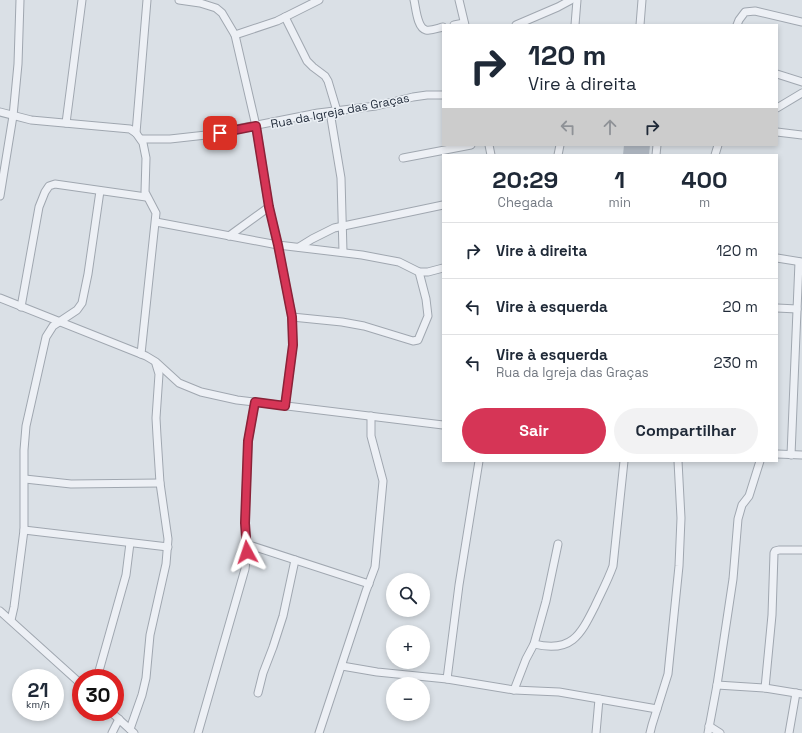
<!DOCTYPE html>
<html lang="pt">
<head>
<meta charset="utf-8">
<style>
  body { margin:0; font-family:"Space Grotesk",sans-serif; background:#f2f2f3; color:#1f2937; height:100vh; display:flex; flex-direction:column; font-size:15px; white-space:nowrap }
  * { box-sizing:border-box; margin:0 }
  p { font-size:13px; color:#747a83 }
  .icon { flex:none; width:22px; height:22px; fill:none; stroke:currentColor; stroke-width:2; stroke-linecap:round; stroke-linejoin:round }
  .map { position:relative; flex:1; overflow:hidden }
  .sheet { position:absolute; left:442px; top:154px; width:336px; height:308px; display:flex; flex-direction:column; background:#fff; border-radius:0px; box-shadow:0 2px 6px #0003 }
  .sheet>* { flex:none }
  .hud { position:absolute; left:442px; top:24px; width:336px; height:122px; border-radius:0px; box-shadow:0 2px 6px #0003; background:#fff; color:#1f2937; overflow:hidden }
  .fabs { position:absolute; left:386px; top:573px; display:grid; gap:8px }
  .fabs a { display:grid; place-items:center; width:44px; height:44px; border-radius:50%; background:#fff; box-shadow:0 2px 6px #0003; font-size:20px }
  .speed { position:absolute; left:12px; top:669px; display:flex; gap:8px; font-size:20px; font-weight:700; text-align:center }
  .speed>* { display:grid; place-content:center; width:52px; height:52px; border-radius:50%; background:#fff; box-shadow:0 2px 6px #0003; line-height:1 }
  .speed small { font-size:10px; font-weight:400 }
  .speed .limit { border:6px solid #d22; background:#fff; color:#111 }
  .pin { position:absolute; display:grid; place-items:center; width:34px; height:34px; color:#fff; margin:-17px; border-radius:8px; box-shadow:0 2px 6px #0006 }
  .me { position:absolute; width:44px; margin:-22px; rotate:355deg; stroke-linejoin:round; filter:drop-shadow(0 0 3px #0008) }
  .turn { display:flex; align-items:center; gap:14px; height:84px; padding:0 20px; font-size:18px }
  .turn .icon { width:52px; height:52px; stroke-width:2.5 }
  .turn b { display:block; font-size:28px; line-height:34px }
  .lanes { display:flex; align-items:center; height:38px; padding:0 20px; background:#0003; justify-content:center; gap:20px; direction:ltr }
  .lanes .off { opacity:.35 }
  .eta { display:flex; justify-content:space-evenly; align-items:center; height:68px; text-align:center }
  .eta b { font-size:24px; font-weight:700; line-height:28px }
  .button { display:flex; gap:8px; margin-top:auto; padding:8px 20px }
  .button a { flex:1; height:46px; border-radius:24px; background:#d63556; color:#fff; font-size:16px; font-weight:700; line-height:46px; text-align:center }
  .button a+a { background:#f2f2f3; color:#1f2937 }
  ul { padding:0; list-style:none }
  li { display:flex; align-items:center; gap:12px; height:56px; padding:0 20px; border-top:1px solid #e0e1e3 }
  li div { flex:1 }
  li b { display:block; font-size:15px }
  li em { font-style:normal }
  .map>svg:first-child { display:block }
</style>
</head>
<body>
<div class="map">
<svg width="802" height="733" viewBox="0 0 802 733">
  <rect width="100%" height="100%" fill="#dae0e6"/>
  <polygon fill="#b1b9c3" points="624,145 650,145 649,155 623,155"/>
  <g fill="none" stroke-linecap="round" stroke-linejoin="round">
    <defs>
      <g id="street">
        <polyline points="179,0 200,3 216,8 222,13 235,35 256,126 269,207 278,245 292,317 293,345 285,406"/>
        <path d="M 414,0 C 416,8 417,28 426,30 C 432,31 438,28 443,27"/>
        <polyline points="459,0 465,25"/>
        <polyline points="285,17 307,61 313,67 325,76 328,81 337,111"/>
        <polyline points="454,25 464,23"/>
        <polyline points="516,25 558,7 571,0"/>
        <polyline points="575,25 577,0"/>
        <polyline points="640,25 642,0"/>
        <polyline points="737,25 739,20 745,12 755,11 802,22"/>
        <polyline points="235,35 277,21 319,0"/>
        <polyline points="777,74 802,82"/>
        <polyline points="777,108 802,93"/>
        <polyline points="0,112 31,120 130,129 136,133 143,143 146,158 145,192 156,213 141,354"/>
        <polyline points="330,112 341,178 343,252"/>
        <polyline points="66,123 82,0"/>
        <polyline points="777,132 802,135"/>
        <polyline points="136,133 147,0"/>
        <polyline points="141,139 170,139 206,135 318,113 376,106 413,97 427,95 443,95"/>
        <polyline points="489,145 491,155"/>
        <polyline points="558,155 560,145"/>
        <polyline points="656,155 657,145"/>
        <polyline points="715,155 718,145"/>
        <polyline points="403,158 471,145"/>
        <polyline points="0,196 13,116 18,64 20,0"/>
        <polyline points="156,222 278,245 362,255 399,262 419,272 428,272 443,268"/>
        <polyline points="229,236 269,207"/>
        <polyline points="299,247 312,239 334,228 443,205"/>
        <polyline points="777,258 802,262"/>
        <polyline points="0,298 146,356 156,362 179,383 201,392 237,400 443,425"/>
        <polyline points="21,307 39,207 45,192 49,186 55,184 146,197"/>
        <polyline points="777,308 797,309"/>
        <polyline points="292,317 342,322 364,326 413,341 418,340 428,316 426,299 419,272"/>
        <polyline points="777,454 802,455"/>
        <polyline points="791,455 799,262"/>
        <polyline points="25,479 71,484 160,483"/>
        <polyline points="24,530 168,547"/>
        <polyline points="246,544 369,584"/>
        <polyline points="0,611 81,684"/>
        <polyline points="11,620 14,607 24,530 24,450 26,426 46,337 53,326 77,310 82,303 88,274 100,191"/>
        <path d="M 534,644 C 571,653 580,636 595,606 C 601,593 608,580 613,566 L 624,461"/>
        <polyline points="342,666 377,672 447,679 514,690 559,692 657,709"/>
        <polyline points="97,678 126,575 130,543"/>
        <polyline points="447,679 459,585 479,461"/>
        <polyline points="717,685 765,688 802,694"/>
        <polyline points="765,688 772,615 774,553 775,551 779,550 802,550"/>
        <polyline points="514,690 526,659 534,644 546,601 558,544"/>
        <polyline points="258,693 263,673 273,647 283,616 295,560"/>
        <polyline points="111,712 134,733"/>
        <polyline points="709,726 720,733"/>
        <polyline points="130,729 142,695 146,678 150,635 166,564 168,539 160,483 157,436 156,418 159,374 156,364"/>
        <polyline points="112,733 119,719"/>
        <polyline points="198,733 245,569 247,552 245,523 248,441 255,402"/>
        <polyline points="319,733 366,591 375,567 383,481 371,436 371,416"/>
        <polyline points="596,733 599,699"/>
        <polyline points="650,733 652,725 668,674 670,654 679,566 681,518 678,461"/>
        <polyline points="708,733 717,685 733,579 738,519 742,505 749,496 760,461"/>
        <polyline points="789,733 796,693"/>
      </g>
    </defs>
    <use href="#street" stroke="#a0a7b0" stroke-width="9"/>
    <use href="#street" stroke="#edf0f5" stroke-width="7"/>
  </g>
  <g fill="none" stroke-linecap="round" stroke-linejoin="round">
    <defs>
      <polyline id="route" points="220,133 256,126 269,207 278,245 292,317 293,345 285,406 255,402 248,441 245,523 247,552"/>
    </defs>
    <use href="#route" stroke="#8b2238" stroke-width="10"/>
    <use href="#route" stroke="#d63556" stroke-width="7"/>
  </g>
  <g text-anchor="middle" stroke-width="3" stroke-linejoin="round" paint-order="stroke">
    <g font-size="12" fill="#242e3d" stroke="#eaeff4">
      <text transform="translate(340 111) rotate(-11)" y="4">Rua da Igreja das Graças</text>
    </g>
  </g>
</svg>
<div class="fabs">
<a><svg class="icon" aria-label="search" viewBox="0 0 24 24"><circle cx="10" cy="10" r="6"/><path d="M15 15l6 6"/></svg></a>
<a>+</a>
<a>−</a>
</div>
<div class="speed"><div>21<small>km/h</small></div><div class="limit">30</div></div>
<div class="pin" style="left:220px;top:133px;background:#d93025"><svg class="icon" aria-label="arrive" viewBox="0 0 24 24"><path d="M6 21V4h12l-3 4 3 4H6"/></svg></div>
<svg class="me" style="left:247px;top:552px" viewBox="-20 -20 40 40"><path d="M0-17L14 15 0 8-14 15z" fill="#d63556" stroke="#fff" stroke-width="4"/></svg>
<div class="hud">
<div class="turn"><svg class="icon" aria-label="right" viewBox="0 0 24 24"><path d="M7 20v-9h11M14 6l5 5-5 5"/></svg><div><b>120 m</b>Vire à direita</div></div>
<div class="lanes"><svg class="icon off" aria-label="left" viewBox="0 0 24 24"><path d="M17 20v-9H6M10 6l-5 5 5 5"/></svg><svg class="icon off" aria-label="ahead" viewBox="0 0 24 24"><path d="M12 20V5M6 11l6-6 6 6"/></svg><svg class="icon" aria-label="right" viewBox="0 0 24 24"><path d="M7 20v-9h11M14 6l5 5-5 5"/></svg></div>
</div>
<section class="sheet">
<div class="eta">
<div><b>20:29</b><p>Chegada</p></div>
<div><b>1</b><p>min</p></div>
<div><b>400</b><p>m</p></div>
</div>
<ul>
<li><svg class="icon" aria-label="right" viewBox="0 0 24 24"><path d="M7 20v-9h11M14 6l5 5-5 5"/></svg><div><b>Vire à direita</b></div><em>120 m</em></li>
<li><svg class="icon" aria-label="left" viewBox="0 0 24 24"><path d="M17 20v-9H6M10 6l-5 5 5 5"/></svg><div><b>Vire à esquerda</b></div><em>20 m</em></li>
<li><svg class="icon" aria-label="left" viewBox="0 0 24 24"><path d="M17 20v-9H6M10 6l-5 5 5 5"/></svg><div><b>Vire à esquerda</b><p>Rua da Igreja das Graças</p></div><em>230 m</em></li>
</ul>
<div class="button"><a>Sair</a><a>Compartilhar</a></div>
</section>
</div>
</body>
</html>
